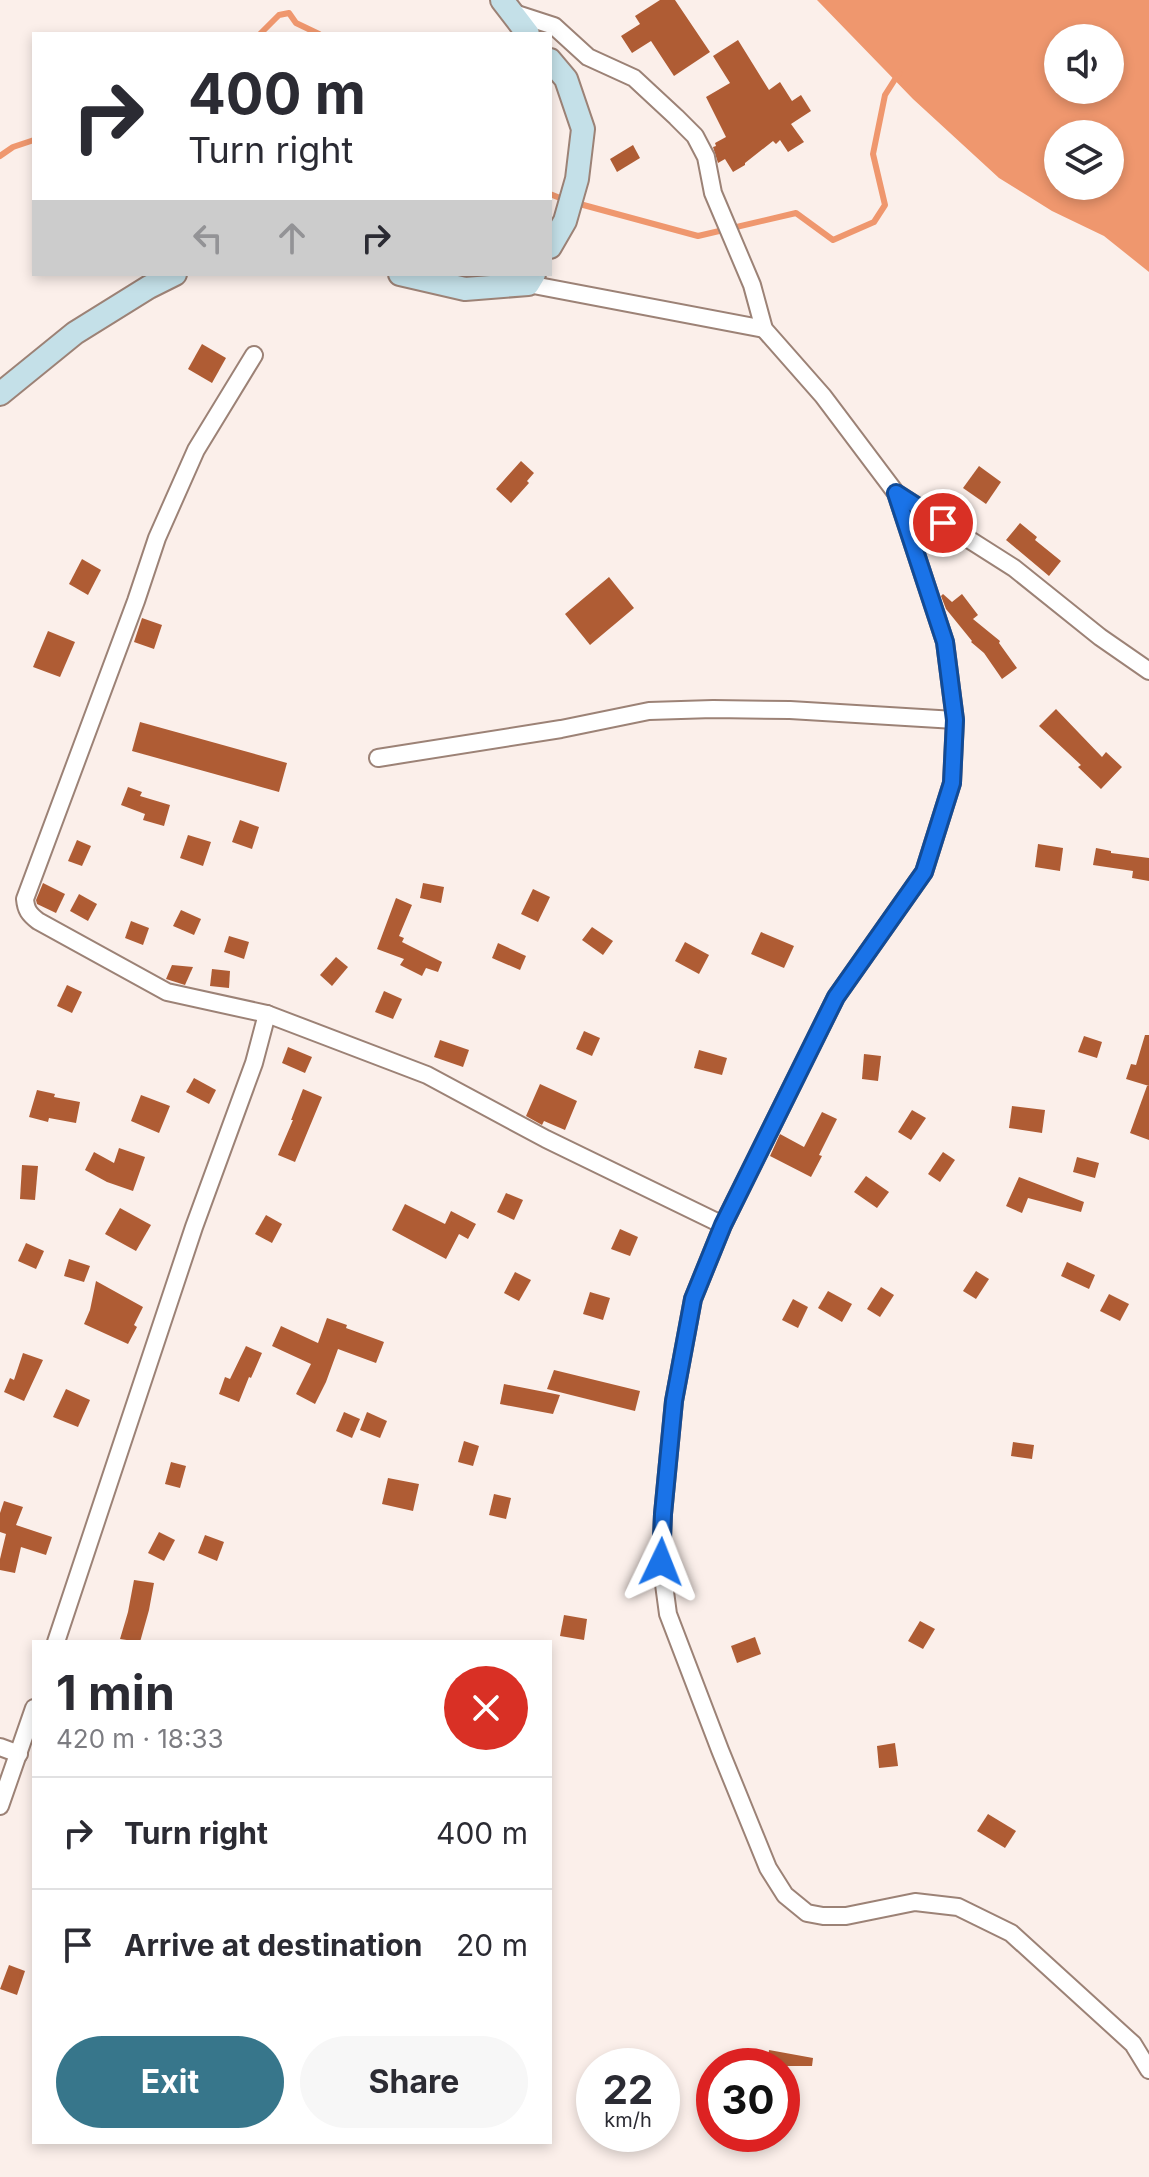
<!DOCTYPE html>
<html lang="en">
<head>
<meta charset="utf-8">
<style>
  body { margin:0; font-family:Inter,sans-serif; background:#f7f7f7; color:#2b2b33; height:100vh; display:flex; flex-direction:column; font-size:30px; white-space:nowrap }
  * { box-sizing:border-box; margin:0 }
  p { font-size:26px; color:#7c7c81 }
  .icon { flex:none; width:44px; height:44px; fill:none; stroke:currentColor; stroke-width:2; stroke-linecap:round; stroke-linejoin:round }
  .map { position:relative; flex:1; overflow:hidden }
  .sheet { position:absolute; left:32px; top:1640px; width:520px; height:504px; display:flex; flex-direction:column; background:#fff; border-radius:0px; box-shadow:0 4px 12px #0003 }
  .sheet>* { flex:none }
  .guide { position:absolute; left:32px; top:32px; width:520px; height:244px; border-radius:0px; box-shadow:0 4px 12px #0003; background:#fff; color:#2b2b33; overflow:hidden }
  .buttons { position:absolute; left:1044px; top:24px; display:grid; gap:16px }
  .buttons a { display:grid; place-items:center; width:80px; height:80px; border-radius:50%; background:#fff; box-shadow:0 4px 12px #0003; font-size:40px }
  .speed { position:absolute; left:576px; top:2048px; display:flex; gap:16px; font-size:40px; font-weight:700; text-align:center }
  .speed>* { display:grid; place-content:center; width:104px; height:104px; border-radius:50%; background:#fff; box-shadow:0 4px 12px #0003; line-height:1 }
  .speed small { font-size:20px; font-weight:400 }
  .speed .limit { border:12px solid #d22; background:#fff; color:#111 }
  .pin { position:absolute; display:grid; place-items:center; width:68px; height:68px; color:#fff; margin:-34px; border:4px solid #fff; border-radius:50%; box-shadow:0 2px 8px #0007 }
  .me { position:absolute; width:88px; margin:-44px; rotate:2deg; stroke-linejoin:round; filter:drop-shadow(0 0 6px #0008) }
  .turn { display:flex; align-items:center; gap:28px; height:168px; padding:0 24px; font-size:36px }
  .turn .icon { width:104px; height:104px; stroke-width:2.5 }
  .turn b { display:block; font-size:56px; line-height:68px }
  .lanes { display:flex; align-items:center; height:76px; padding:0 24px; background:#0003; justify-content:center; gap:40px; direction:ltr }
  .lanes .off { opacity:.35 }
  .round { display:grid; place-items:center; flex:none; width:84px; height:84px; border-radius:42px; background:#f7f7f7 }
  .overview { display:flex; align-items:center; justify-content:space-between; height:136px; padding:0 24px }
  h1 { font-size:48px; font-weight:700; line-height:60px }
  .button { display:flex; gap:16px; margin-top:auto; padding:16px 24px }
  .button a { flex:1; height:92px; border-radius:48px; background:#37768b; color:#fff; font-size:32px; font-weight:700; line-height:92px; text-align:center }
  .button a+a { background:#f7f7f7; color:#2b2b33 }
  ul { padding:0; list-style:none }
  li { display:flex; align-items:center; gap:24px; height:112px; padding:0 24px; border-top:2px solid #e1e1e2 }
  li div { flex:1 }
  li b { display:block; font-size:30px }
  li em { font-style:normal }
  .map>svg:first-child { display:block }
</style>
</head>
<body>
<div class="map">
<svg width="1149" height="2177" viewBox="0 0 1149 2177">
  <rect width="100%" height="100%" fill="#fbefea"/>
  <path fill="#ef976e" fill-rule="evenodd" d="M 817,0 L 1149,0 L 1149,272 L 1104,236 L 1052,211 L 999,178 L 913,99 ZM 1058,38 L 1110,38 L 1110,90 L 1058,90 ZM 1058,134 L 1110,134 L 1110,186 L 1058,186 Z"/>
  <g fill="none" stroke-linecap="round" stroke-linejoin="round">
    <g stroke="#ef976e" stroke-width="6">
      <polyline points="260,34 279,15 289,13 296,23 319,34"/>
      <polyline points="0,156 13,147 34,140"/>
      <polyline points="550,194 565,200"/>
      <polyline points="576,203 698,236 796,213 833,240 874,222 885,205 873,154 885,95 899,73"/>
    </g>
  </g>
  <g fill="#af5c34">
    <polygon points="660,0 675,0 710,52 674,76 651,41 632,53 621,36 640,24 635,16"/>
    <polygon points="738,40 769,90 780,82 792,101 801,95 811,111 791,124 804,142 788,152 780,140 776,144 773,141 745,163 745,165 733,172 725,159 718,163 713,147 716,146 715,143 726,137 706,97 730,83 713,56"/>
    <polygon points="633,145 640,158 617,172 610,159"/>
    <polygon points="202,344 226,358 212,383 188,369"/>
    <polygon points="521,461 534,473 527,481 529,483 511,503 496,489"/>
    <polygon points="979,466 1001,482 986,504 963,488"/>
    <polygon points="1020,523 1037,537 1035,540 1061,561 1049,576 1006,540"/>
    <polygon points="82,559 101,570 88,595 69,584"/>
    <polygon points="609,577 634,608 590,645 565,614"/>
    <polygon points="943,594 952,602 962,594 978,615 973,619 1000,641 999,643 1017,668 1002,679 984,653 971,642 972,641 946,609 941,596"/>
    <polygon points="142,618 162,625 154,649 134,642"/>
    <polygon points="48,631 75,642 60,677 33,667"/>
    <polygon points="1056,709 1102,757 1106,752 1122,767 1101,789 1078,767 1081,765 1039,726"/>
    <polygon points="140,722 287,763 279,792 132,751"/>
    <polygon points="128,787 142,792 140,796 170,805 164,826 143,820 145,814 121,805"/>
    <polygon points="240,820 259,827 252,849 232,842"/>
    <polygon points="188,835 211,842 203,866 180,858"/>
    <polygon points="77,840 91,846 82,866 68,861"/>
    <polygon points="1038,844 1063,848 1060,871 1035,867"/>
    <polygon points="1096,848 1111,851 1111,853 1149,858 1149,881 1132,878 1133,871 1093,865"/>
    <polygon points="43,883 65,894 56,913 37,904 36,900"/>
    <polygon points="423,883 444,887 441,903 420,898"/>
    <polygon points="533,889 550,897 538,922 521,914"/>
    <polygon points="79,894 97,904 88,921 70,911"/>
    <polygon points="396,898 412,905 399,936 404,938 402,942 442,962 438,972 426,968 422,976 400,965 404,959 377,949"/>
    <polygon points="181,910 201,919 194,935 173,926"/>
    <polygon points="131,921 149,928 143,945 125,938"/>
    <polygon points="592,927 613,941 603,955 582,940"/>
    <polygon points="761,932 794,946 784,968 751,954"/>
    <polygon points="229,936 249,942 244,959 224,952"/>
    <polygon points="685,942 709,955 699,974 675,961"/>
    <polygon points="498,943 526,956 520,970 492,958"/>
    <polygon points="336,957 348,967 332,986 320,975"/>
    <polygon points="172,965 193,967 185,985 166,979"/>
    <polygon points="212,969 230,971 229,988 210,986"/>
    <polygon points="67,985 82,992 72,1013 57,1006"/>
    <polygon points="384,991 402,999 393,1019 375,1012"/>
    <polygon points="584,1031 600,1038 592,1056 576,1049"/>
    <polygon points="1145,1035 1149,1035 1149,1086 1126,1079 1131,1064 1136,1065"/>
    <polygon points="1084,1036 1102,1042 1097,1058 1078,1052"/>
    <polygon points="440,1040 469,1050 463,1067 434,1057"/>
    <polygon points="288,1047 312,1057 305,1073 282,1063"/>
    <polygon points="699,1050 727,1058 722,1075 694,1068"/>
    <polygon points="864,1054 881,1056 878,1081 862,1079"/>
    <polygon points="194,1078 216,1090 209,1104 186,1092"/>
    <polygon points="540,1084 577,1101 565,1130 544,1121 542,1125 526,1116"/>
    <polygon points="1147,1086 1149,1086 1149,1140 1130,1133"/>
    <polygon points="303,1089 322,1097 295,1162 278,1155 293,1120 291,1120"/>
    <polygon points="37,1090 55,1094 54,1097 80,1102 76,1123 49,1118 48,1122 29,1117"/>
    <polygon points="141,1095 170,1106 159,1133 131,1121"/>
    <polygon points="1012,1106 1045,1110 1042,1133 1009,1128"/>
    <polygon points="912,1110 926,1118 911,1140 898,1132"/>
    <polygon points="822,1112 837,1119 819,1155 822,1156 811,1177 770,1156 780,1134 804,1147"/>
    <polygon points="119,1148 145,1157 133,1191 107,1182 85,1170 94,1152 114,1163"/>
    <polygon points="943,1152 955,1160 940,1182 928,1174"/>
    <polygon points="1077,1157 1099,1163 1095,1178 1073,1172"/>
    <polygon points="22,1165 38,1166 35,1200 20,1199"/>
    <polygon points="866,1176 889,1192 877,1208 854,1192"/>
    <polygon points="1019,1177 1084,1202 1081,1212 1028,1198 1022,1213 1006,1206"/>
    <polygon points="506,1193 523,1200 514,1220 497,1212"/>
    <polygon points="405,1204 445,1224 451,1211 476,1224 468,1239 459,1234 446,1259 392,1230"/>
    <polygon points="120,1208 151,1225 136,1251 105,1234"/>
    <polygon points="266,1215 282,1224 272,1243 255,1234"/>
    <polygon points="620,1229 638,1237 630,1256 611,1249"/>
    <polygon points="26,1243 44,1251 36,1269 18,1261"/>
    <polygon points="69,1259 90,1266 84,1282 64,1276"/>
    <polygon points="1067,1262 1095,1275 1089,1289 1061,1276"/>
    <polygon points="976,1271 989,1279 976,1299 963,1291"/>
    <polygon points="515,1272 531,1280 519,1301 504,1293"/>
    <polygon points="96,1281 143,1307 134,1325 137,1327 128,1344 84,1324 90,1310"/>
    <polygon points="881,1287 894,1295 880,1317 867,1309"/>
    <polygon points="828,1291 852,1304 842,1322 818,1308"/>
    <polygon points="590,1292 610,1298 603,1320 583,1314"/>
    <polygon points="1109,1294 1129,1304 1120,1321 1100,1311"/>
    <polygon points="793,1299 808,1307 798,1328 782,1320"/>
    <polygon points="327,1318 347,1325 346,1328 384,1342 376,1363 338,1349 326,1382 315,1404 296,1394 311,1364 272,1346 281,1326 318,1343"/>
    <polygon points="246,1346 262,1353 251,1378 249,1377 239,1402 219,1394 225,1377 230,1379"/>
    <polygon points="23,1353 43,1360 24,1401 4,1392 10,1378 14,1380"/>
    <polygon points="554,1370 640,1391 635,1411 547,1389"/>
    <polygon points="504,1384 560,1395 553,1414 500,1404"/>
    <polygon points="66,1389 90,1400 78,1427 53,1417"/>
    <polygon points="344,1412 360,1419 352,1438 336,1431"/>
    <polygon points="367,1412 387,1421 380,1438 360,1430"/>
    <polygon points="464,1441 479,1446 473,1466 458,1462"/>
    <polygon points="1013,1442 1034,1445 1032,1459 1011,1456"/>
    <polygon points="171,1462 186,1466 180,1488 165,1484"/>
    <polygon points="388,1478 419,1484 413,1511 382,1504"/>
    <polygon points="494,1494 511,1498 506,1519 489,1515"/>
    <polygon points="4,1501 23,1507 16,1525 52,1537 46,1555 21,1547 15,1573 0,1570 0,1559 6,1534 0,1532 0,1513"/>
    <polygon points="159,1532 175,1540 164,1561 148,1553"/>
    <polygon points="205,1535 224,1542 217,1561 198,1553"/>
    <polygon points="134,1580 154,1583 149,1610 140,1642 120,1639 128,1612"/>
    <polygon points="564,1615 587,1619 584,1640 560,1636"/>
    <polygon points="920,1621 935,1629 923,1649 908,1641"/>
    <polygon points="755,1637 761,1654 737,1663 731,1646"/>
    <polygon points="895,1743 898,1766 879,1768 877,1746"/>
    <polygon points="988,1814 1016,1831 1005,1848 977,1831"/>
    <polygon points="9,1965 25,1971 17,1995 0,1989"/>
    <polygon points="769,2050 813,2058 812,2066 767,2066"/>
  </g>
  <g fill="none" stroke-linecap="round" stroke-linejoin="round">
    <defs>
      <g id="street">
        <polyline points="511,12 554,26 588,57 634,78 676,117 695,136 706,157 713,193 752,285 764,329 823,396 896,493 945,642 955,720 952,783 924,872 836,997 723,1225 693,1299 674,1401 663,1514 661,1562 668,1614 720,1750 768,1868 785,1895 807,1913 823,1916 846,1916 915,1902 958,1907 1011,1933 1133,2044 1149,2070"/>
        <polyline points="528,284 764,329"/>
        <path d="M 254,355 L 196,450 L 157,538 L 136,601 L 25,899 C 26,910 29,914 38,921 L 167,992 L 267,1014 L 427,1075 L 546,1139 L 723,1225"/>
        <polyline points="896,493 1014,568 1100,637 1149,671"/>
        <polyline points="378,758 561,729 649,711 713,709 790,710 955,720"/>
        <polyline points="56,1642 194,1227 254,1063 267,1014"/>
        <polyline points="0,1747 19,1754"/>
        <polyline points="0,1806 34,1708"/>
      </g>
      <g id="secondary">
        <polyline points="502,0 528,34"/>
        <polyline points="550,60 566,79 583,129 577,179 565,221 550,247"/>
        <polyline points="400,274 465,289 528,284 534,274"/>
        <polyline points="0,394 75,333 149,287 175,274"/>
      </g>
    </defs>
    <use href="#street" stroke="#9c8276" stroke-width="20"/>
    <use href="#secondary" stroke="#9c8276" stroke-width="26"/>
    <use href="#street" stroke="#fff" stroke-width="16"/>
    <use href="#secondary" stroke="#c4e0e8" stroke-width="22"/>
  </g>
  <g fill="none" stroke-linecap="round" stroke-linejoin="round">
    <defs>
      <polyline id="route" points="661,1562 663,1514 674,1401 693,1299 723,1225 836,997 924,872 952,783 955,720 945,642 896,493 943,523"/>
    </defs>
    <use href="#route" stroke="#114b97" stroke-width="20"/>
    <use href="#route" stroke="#1a73e8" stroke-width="14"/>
  </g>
</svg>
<div class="buttons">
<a><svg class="icon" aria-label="sound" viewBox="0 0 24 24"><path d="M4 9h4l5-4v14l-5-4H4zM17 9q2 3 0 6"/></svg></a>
<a><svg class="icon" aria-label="layers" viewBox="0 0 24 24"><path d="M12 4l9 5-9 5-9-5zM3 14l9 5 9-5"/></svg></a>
</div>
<div class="speed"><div>22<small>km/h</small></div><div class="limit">30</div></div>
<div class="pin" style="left:943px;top:523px;background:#d93025"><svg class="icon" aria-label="arrive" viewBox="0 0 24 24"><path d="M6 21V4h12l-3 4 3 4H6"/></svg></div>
<svg class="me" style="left:661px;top:1562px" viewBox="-20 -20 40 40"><path d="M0-17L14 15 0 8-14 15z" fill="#1a73e8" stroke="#fff" stroke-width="4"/></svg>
<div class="guide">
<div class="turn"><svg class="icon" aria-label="right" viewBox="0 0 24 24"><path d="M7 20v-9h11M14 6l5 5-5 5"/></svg><div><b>400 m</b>Turn right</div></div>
<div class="lanes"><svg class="icon off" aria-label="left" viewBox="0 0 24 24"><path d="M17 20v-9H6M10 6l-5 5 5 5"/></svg><svg class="icon off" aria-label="ahead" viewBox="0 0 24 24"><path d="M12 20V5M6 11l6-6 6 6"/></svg><svg class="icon" aria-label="right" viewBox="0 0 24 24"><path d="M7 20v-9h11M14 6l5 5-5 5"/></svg></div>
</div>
<section class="sheet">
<div class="overview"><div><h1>1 min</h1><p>420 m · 18:33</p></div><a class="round" style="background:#d93025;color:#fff"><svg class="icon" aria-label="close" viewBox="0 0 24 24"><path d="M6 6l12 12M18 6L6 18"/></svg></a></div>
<ul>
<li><svg class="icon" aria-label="right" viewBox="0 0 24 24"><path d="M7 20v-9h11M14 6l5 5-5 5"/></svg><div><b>Turn right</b></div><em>400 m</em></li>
<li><svg class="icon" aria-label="arrive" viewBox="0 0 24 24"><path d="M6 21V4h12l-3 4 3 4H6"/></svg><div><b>Arrive at destination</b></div><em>20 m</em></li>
</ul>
<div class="button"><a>Exit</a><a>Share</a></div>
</section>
</div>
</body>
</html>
